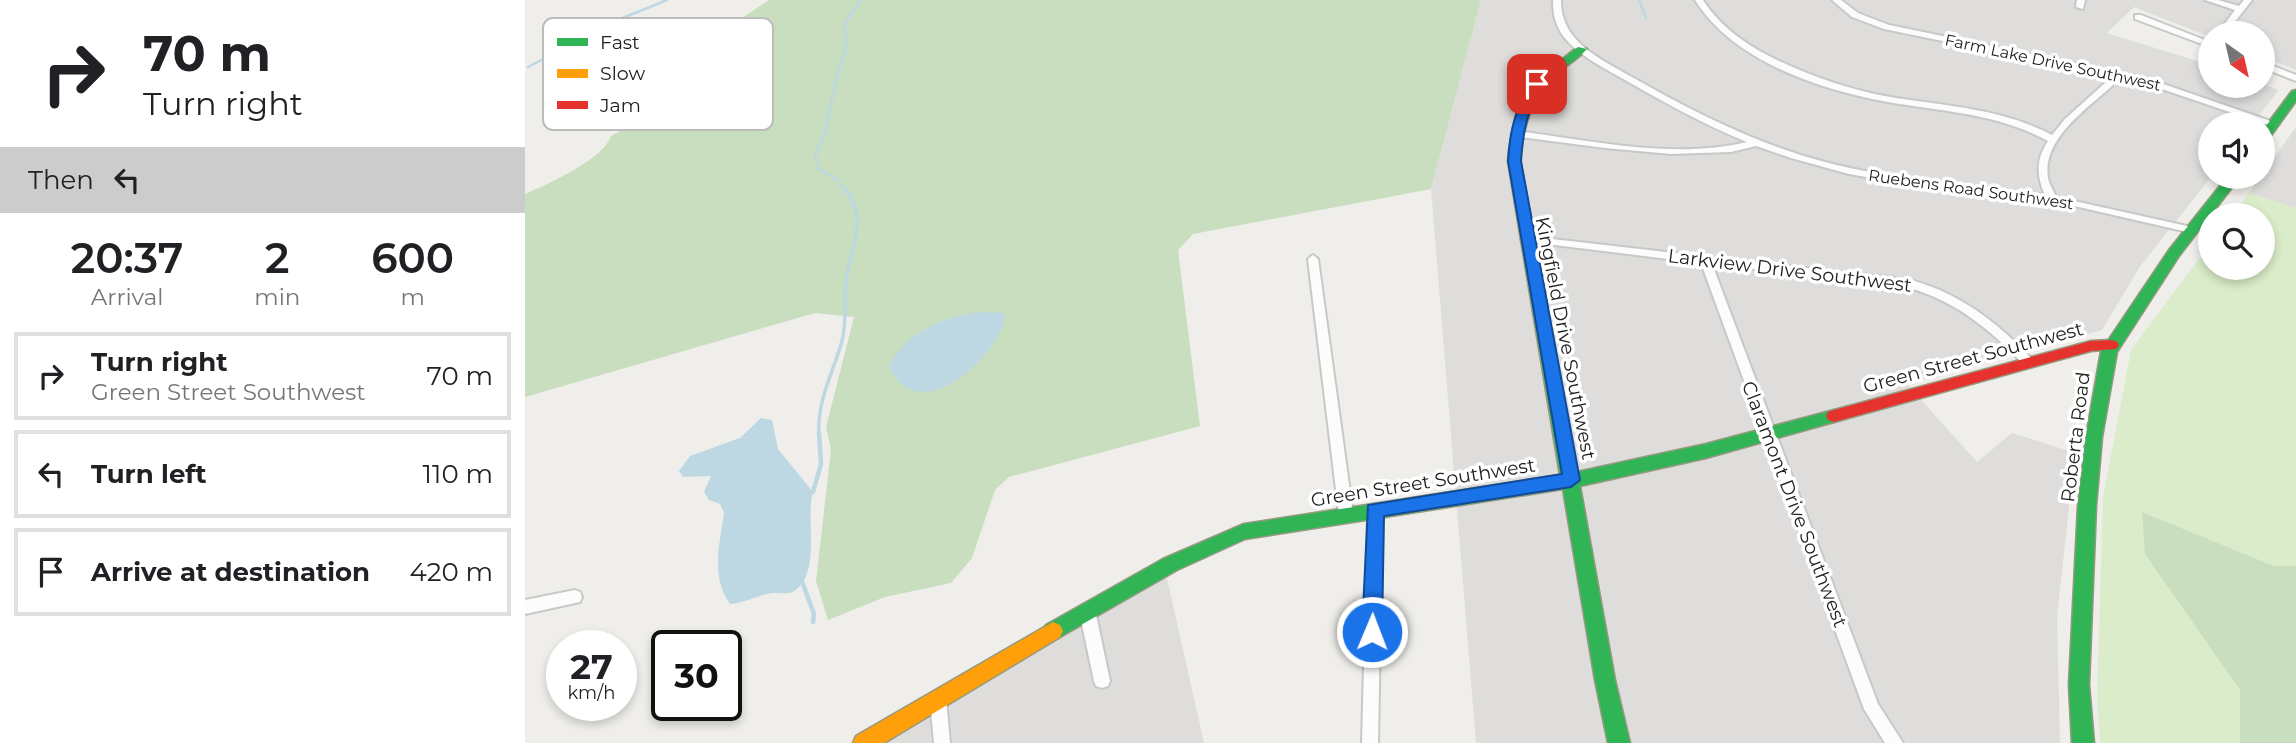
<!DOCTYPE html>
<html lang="en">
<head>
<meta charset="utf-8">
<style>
  body { margin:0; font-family:Montserrat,sans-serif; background:#f2f2f2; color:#202124; height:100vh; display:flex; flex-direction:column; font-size:26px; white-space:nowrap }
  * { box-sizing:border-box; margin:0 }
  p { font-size:23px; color:#757577 }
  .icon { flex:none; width:38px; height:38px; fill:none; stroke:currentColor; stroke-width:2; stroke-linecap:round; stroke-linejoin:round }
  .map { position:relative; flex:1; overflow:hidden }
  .details { display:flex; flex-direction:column; background:#fff; width:525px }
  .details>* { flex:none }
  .guide { background:#fff; color:#202124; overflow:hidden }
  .needle { width:46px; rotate:146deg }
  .controls { position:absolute; left:1673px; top:21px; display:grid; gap:14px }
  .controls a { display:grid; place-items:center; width:77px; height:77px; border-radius:50%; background:#fff; box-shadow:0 4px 10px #0003; font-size:35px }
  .speed { position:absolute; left:21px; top:630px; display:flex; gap:14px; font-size:35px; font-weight:700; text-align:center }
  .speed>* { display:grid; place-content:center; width:91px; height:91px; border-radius:50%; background:#fff; box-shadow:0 4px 10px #0003; line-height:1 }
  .speed small { font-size:18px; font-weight:400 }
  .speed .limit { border:4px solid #111; border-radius:10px; background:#fff; color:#111 }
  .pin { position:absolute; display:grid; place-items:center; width:60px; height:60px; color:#fff; margin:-30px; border-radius:14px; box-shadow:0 4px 10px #0006 }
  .me { position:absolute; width:77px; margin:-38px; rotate:1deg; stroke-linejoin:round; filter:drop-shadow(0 0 5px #0008) }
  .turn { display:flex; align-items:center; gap:24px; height:147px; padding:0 28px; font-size:32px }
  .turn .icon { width:91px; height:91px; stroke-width:2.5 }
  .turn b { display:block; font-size:49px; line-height:60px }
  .then { display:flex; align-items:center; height:66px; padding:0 28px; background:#0003; gap:14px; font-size:26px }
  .eta { display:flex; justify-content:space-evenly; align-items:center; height:119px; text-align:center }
  .eta b { font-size:42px; font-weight:600; line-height:49px }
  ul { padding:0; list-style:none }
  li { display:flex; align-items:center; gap:21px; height:88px; margin:0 14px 10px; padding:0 14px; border:4px solid #e0e0e0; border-radius:0px }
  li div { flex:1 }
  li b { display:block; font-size:26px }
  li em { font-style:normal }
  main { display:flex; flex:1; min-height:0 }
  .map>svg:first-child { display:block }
</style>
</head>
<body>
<main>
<section class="details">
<div class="guide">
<div class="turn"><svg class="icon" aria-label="right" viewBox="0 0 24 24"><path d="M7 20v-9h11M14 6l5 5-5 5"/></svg><div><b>70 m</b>Turn right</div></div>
<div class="then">Then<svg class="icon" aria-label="left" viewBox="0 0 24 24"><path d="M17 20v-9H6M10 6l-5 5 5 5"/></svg></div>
</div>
<div class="eta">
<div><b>20:37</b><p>Arrival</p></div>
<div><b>2</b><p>min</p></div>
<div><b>600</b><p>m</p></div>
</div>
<ul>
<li><svg class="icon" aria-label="right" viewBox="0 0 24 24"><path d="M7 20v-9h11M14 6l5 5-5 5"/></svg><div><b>Turn right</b><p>Green Street Southwest</p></div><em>70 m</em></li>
<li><svg class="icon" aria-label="left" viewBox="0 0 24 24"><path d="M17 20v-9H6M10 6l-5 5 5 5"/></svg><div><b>Turn left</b></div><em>110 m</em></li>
<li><svg class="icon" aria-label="arrive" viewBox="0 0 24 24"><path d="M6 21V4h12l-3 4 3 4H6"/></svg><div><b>Arrive at destination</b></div><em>420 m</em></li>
</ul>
</section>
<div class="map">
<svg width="1771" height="743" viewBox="0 0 1771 743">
  <rect width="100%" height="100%" fill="#efeeea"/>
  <g fill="#dedddb">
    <polygon points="956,0 1771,0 1771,70 1738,57 1738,33 1685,33 1685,37 1609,7 1582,33 1685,65 1685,86 1738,84 1754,90 1727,124 1685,124 1686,177 1614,268 1577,330 1382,384 1452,462 1487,433 1550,453 1532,617 1535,743 951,743 906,189"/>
    <polygon points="1771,127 1771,208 1724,193"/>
    <polygon points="641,574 679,743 354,743"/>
  </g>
  <polygon fill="#daecc9" points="1724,193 1771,208 1771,566 1749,566 1617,512 1621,554 1715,690 1715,743 1575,743 1572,698 1578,497 1606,350 1685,244 1685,268 1738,268 1738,215 1707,215"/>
  <g fill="#c8debf">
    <path d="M 244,0 L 956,0 L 906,189 L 668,234 L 653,250 L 675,426 L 484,477 L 470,490 L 447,558 L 426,583 L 360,597 L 303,620 L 291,581 L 306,450 L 301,427 L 329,317 L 290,313 L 0,397 L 0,194 C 23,184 79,159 86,136 L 123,116 L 136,105 L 131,93 L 181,70 L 196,32 Z"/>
    <polygon points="1617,512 1749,566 1771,566 1771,743 1715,743 1715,690 1620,554"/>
  </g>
  <g fill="#bdd8e2">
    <path d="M 478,313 C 489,338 396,439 364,366 C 381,328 439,307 478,313 Z"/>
    <path d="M 236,418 L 247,420 L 253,449 L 288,492 C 280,517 297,573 269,591 C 261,596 251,591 242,594 C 229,597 219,603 205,604 C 185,576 195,544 199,513 L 195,504 L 184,500 L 179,492 L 186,476 L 158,477 L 154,471 L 165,456 L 215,438 Z"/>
  </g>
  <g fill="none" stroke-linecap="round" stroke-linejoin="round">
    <g stroke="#bdd8e2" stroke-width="2.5">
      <polyline points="1114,0 1121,18"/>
      <polyline points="3,67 95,19 142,0"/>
      <polyline points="314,181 293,168 290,157 301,130 311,79 321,49 320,23 336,0"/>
      <polyline points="316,185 322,191"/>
    </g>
    <path stroke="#bdd8e2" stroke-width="3.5" d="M 294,434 C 292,400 308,373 317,341 C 322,322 319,301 321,282 C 324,249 345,220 320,189"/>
    <g stroke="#bdd8e2" stroke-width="4.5">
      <polyline points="285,493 288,492 296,464 294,432"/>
      <polyline points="276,579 289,614 288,622"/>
    </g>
    <defs>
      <g id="street">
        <path d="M 1028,0 L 1036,0 C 1035,41 1075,59 1107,77 C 1168,112 1232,144 1300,162 C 1372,181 1447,185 1520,195 C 1511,175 1511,159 1523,141 C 1471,113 1420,112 1363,102 C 1295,90 1208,61 1170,0 L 1178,0 C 1196,28 1223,46 1252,60 C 1288,77 1326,90 1365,97 C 1420,106 1476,108 1527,135 L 1540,119 L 1580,83 L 1584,75 L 1359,29 L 1327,17 L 1307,0 L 1316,0 L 1333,13 L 1364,25 L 1618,77 L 1754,124 L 1752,126 L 1746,126 L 1613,81 L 1592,77 L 1587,86 C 1562,109 1513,141 1524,182 C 1526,187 1529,192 1531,197 L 1671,228 L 1672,230 L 1671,232 L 1667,233 L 1545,205 L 1381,184 L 1324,174 L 1266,158 L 1231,146 L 1206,152 L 1146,154 L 1080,148 L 988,136 L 986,134 L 991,131 C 1064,140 1149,160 1222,142 C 1180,125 1140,103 1100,80 C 1079,68 1054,56 1038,36 C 1030,24 1028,14 1028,0 Z"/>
        <polygon points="1552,0 1560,0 1558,9 1551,7"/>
        <polygon points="1680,0 1693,0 1714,6 1719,0 1727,0 1705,28 1702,28 1698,26 1710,10"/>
        <polygon points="1610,15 1616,15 1685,42 1685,47 1610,19"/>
        <polygon points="1738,62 1771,75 1771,81 1738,68"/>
        <path d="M 1001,236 L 1386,280 C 1436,294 1472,322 1507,359 L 1509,362 L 1507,365 L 1499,365 C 1466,330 1432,302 1385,288 L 1187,264 L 1353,704 L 1378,743 L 1360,743 L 1339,709 L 1176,263 L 997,241 L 996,239 Z"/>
        <polygon points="788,255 793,259 828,514 826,518 821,520 816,518 814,514 783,259"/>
        <polygon points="850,504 855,506 857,510 853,743 837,743 843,510 845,506"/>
        <polygon points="50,590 55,592 57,597 55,602 0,614 0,600"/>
        <polygon points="562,603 567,605 570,610 585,681 583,686 577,688 571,686 569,681 554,610 557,605"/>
        <polygon points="413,691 419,694 421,699 425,743 409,743 405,699 407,694"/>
      </g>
      <g id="fast">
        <path d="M 1053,47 L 1062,49 C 1054,58 1042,65 1033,73 C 1006,97 998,126 995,161 L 1052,472 L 1181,444 L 1309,410 L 1315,412 L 1317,416 L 1315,420 L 1309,422 L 1181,458 L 1055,486 L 1090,680 L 1105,743 L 1083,743 L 1070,680 L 1038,489 L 720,539 L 652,570 L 535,637 L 528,640 L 521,637 L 518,631 L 521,625 L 638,559 L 719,524 L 1035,475 L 983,161 C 988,104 1008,80 1053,47 Z"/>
        <polygon points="1771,90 1771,101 1742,141 1738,142 1738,130 1767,91"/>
        <polygon points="1702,177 1715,177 1654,256 1592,352 1577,437 1571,506 1564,685 1569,743 1547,743 1544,685 1553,506 1561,437 1576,351 1644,250"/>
      </g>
      <polygon id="slow" points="528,622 535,625 538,631 535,637 359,743 328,743 331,736"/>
      <polygon id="jam" points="1586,340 1591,341 1594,345 1591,349 1566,351 1309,422 1303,420 1301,416 1303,412 1309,410 1566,341"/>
    </defs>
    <use href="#street" stroke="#c8c8c6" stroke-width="4"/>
    <use href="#fast" stroke="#969a81" stroke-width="3"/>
    <use href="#slow" stroke="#969a81" stroke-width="3"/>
    <use href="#jam" stroke="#969a81" stroke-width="3"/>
    <use href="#street" fill="#fdfcfc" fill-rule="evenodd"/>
    <use href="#fast" fill="#30b455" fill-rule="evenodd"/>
    <use href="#slow" fill="#ff9f0a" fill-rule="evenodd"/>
    <use href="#jam" fill="#e5322d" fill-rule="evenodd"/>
  </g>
  <path fill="#1a73e8" stroke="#114b97" stroke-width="2" d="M 1012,81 L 1018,84 C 1002,109 998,132 996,161 L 1055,480 L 1046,487 L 859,516 L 857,632 L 854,638 L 847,641 L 840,638 L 837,632 L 843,505 L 1037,474 L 983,161 C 985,130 990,108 1008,82 Z"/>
  <g text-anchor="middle" stroke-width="7" stroke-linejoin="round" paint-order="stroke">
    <g font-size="16" fill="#212121" stroke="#fff">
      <text transform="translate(1528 62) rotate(12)" y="6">Farm Lake Drive Southwest</text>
      <text transform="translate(1446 189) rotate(8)" y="6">Ruebens Road Southwest</text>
    </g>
    <g font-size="19" fill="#212121" stroke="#fff">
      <text transform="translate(1265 270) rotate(7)" y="7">Larkview Drive Southwest</text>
      <text transform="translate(1041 338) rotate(79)" y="7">Kingfield Drive Southwest</text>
      <text transform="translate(1448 357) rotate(-15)" y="7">Green Street Southwest</text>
      <text transform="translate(1550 437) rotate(-83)" y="7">Roberta Road</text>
      <text transform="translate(898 482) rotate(-9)" y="7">Green Street Southwest</text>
      <text transform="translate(1270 504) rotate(69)" y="7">Claramont Drive Southwest</text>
    </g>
  </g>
  <rect x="18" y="18" width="230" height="112" rx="10" fill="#fff" stroke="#bcbcbc" stroke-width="2"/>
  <rect x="32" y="38" width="31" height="8" fill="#30b455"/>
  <rect x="32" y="69" width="31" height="9" fill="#ff9f0a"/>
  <rect x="32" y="101" width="31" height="8" fill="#e5322d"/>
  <g font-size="19" fill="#212121">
    <text x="75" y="49">Fast</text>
    <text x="75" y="80">Slow</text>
    <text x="75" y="112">Jam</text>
  </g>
</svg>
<div class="controls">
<a><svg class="needle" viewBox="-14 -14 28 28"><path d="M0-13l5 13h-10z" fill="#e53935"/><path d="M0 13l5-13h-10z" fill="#757577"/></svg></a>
<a><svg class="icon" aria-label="sound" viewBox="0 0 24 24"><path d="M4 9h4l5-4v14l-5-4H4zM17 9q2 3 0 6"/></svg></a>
<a><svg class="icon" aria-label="search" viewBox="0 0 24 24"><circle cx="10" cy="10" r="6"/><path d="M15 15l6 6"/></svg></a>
</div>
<div class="speed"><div>27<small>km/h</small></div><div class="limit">30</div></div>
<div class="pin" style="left:1012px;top:84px;background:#d93025"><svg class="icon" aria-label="arrive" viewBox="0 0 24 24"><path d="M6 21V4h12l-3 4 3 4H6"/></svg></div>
<svg class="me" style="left:847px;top:632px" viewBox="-20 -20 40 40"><circle r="17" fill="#1a73e8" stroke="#fff" stroke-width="3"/><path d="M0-11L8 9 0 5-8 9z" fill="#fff"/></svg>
</div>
</main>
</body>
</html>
